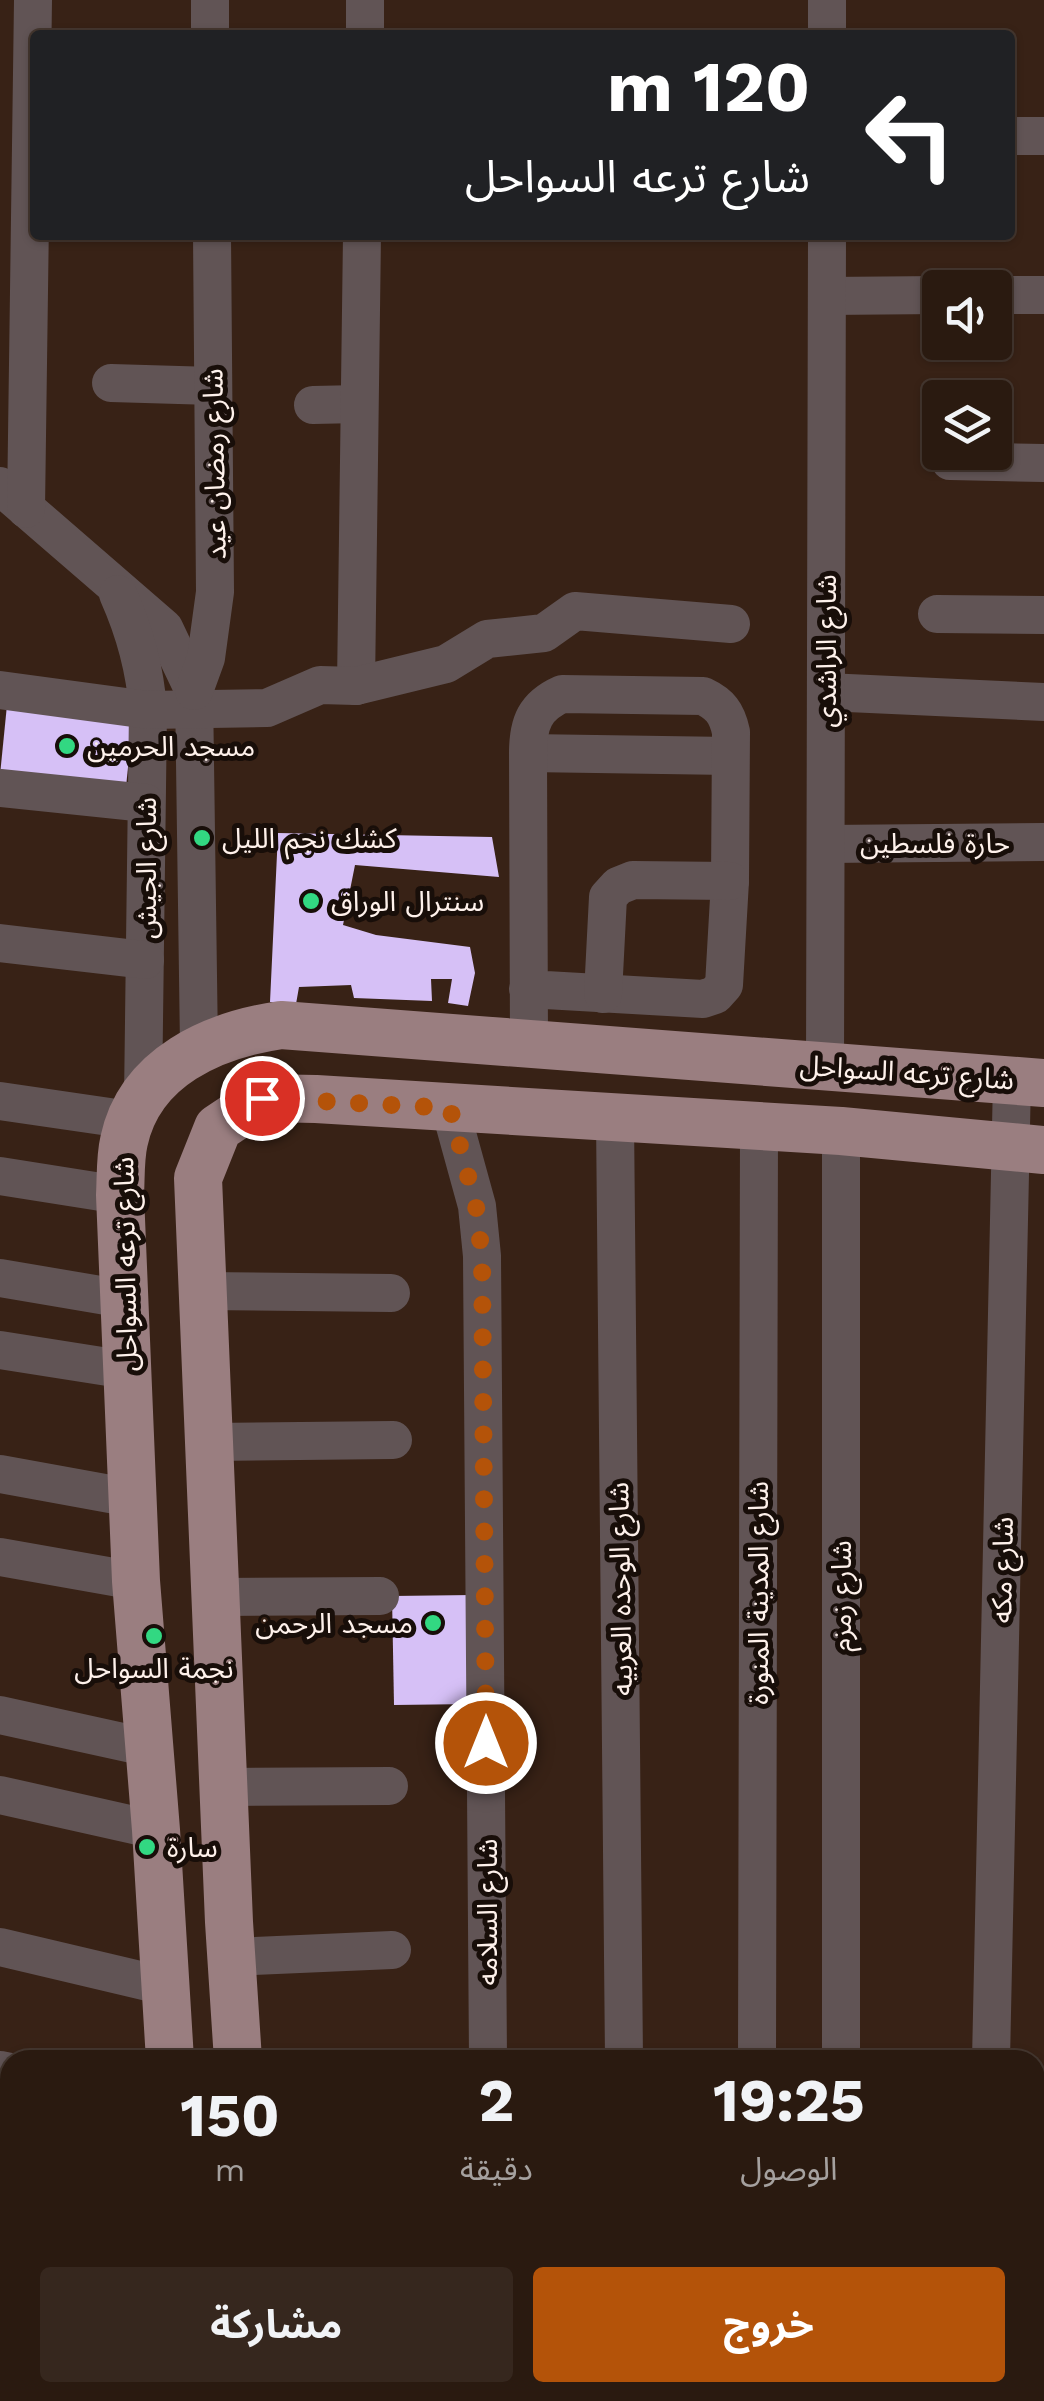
<!DOCTYPE html>
<html lang="ar">
<head>
<meta charset="utf-8">
<style>
  body { margin:0; font-family:"Work Sans","Noto Sans Arabic",sans-serif; background:#36271e; color:#f1f3f6; direction:rtl; height:100vh; display:flex; flex-direction:column; font-size:38px; white-space:nowrap }
  * { box-sizing:border-box; margin:0 }
  p { font-size:32px; color:#a5a19f }
  .icon { flex:none; width:55px; height:55px; fill:none; stroke:currentColor; stroke-width:2; stroke-linecap:round; stroke-linejoin:round }
  .map { position:relative; flex:1; overflow:hidden; direction:ltr }
  .drawer { position:absolute; left:0px; top:2050px; width:1045px; height:352px; display:flex; flex-direction:column; background:#2a1a10; border-radius:30px 30px 0 0; box-shadow:0 2px 8px #0004,0 0 0 2px #463830; direction:rtl }
  .drawer>* { flex:none }
  .top-card { position:absolute; left:30px; top:30px; width:985px; height:210px; border-radius:10px; box-shadow:0 2px 8px #0004,0 0 0 2px #463830; direction:rtl; background:#202124; color:#fff; overflow:hidden }
  .buttons { position:absolute; left:922px; top:270px; display:grid; gap:20px }
  .buttons a { display:grid; place-items:center; width:90px; height:90px; border-radius:10px; background:#2a1a10; box-shadow:0 2px 8px #0004,0 0 0 2px #463830; font-size:50px }
  .pin { position:absolute; display:grid; place-items:center; width:85px; height:85px; color:#fff; margin:-42px; border:5px solid #fff; border-radius:50%; box-shadow:0 2px 10px #0007 }
  .me { position:absolute; width:110px; margin:-55px; rotate:0deg; stroke-linejoin:round; filter:drop-shadow(0 0 8px #0008) }
  .turn { display:flex; align-items:center; gap:35px; height:210px; padding:0 40px; font-size:45px }
  .turn .icon { width:130px; height:130px; stroke-width:2.5 }
  .turn b { display:block; font-size:70px; line-height:85px }
  .eta { display:flex; justify-content:space-evenly; align-items:center; height:170px; text-align:center }
  .eta b { font-size:60px; font-weight:700; line-height:70px }
  .action { display:flex; gap:20px; margin-top:auto; padding:20px 40px }
  .action a { flex:1; height:115px; border-radius:10px; background:#b45309; color:#fff; font-size:40px; font-weight:700; line-height:115px; text-align:center }
  .action a+a { background:#36271e; color:#f1f3f6 }
  .map>svg:first-child { display:block }
</style>
</head>
<body>
<div class="map">
<svg width="1044" height="2401" viewBox="0 0 1044 2401">
  <rect width="100%" height="100%" fill="#382216"/>
  <g fill="#d6c0f6">
    <polygon points="7,705 133,718 126,787 0,775"/>
    <polygon points="278,833 492,837 499,877 355,865 343,925 376,935 470,947 475,973 468,1006 448,1003 452,979 431,979 432,1001 354,998 351,985 299,987 296,1004 270,1002"/>
    <polygon points="473,1595 474,1704 394,1705 392,1596"/>
  </g>
  <g fill="none" stroke-linecap="round" stroke-linejoin="round">
    <g stroke="#615455" stroke-width="38">
      <polyline points="210,0 210,35"/>
      <polyline points="827,0 827,35"/>
      <polyline points="365,35 365,0"/>
      <polyline points="1010,136 1044,136"/>
      <polyline points="995,295 1044,295"/>
      <polyline points="827,296 940,295"/>
      <polyline points="111,383 213,386"/>
      <polyline points="313,405 359,404"/>
      <polyline points="950,461 1044,463"/>
      <polyline points="0,486 164,628 194,691 199,1047"/>
      <polyline points="26,509 33,0"/>
      <path d="M 118,594 C 135,632 145,668 148,710 L 143,1099"/>
      <polyline points="937,614 1044,615"/>
      <polyline points="356,686 362,235"/>
      <polyline points="0,690 148,710 267,708 320,685 356,686 446,664 487,639 544,633 575,611 731,624"/>
      <polyline points="194,691 206,658 215,592 212,235"/>
      <polyline points="826,692 1044,702"/>
      <polyline points="528,753 730,756"/>
      <polyline points="0,788 146,803"/>
      <polyline points="826,844 1044,842"/>
      <polyline points="0,943 145,960"/>
      <path d="M 528,989 L 703,999 L 715,995 L 724,985 L 730,881 L 731,732 C 727,713 720,704 703,696 L 562,694 C 535,706 528,723 528,753 L 529,1044"/>
      <polyline points="603,994 608,897 618,886 633,880 730,881"/>
      <polyline points="825,1067 827,235"/>
      <polyline points="0,1101 130,1120"/>
      <polyline points="450,1108 477,1206 482,1256 488,2060"/>
      <polyline points="615,1118 624,2060"/>
      <polyline points="0,1176 120,1195"/>
      <polyline points="0,1278 124,1299"/>
      <polyline points="203,1291 391,1293"/>
      <polyline points="0,1350 127,1370"/>
      <polyline points="210,1442 393,1440"/>
      <polyline points="0,1474 132,1498"/>
      <polyline points="0,1557 136,1581"/>
      <polyline points="216,1597 380,1596"/>
      <polyline points="0,1715 150,1748"/>
      <polyline points="225,1787 389,1786"/>
      <polyline points="0,1795 156,1830"/>
      <polyline points="0,1947 165,1986"/>
      <polyline points="232,1957 392,1950"/>
      <polyline points="757,2060 759,1126"/>
      <polyline points="841,2060 841,1131"/>
      <polyline points="991,2060 1012,1080"/>
      <polyline points="0,2070 10,2072"/>
      <polyline points="0,2211 10,2213"/>
      <polyline points="0,2356 10,2358"/>
      <polyline points="154,2392 189,2401"/>
      <polyline points="491,2392 491,2401"/>
      <polyline points="627,2392 627,2401"/>
      <polyline points="756,2401 756,2392"/>
      <polyline points="841,2401 841,2392"/>
      <polyline points="982,2401 983,2392"/>
    </g>
    <g stroke="#9a7e80" stroke-width="48">
      <path d="M 170,2060 L 156,1830 L 136,1581 L 120,1195 C 121,1177 120,1158 124,1141 C 140,1066 214,1035 281,1025 L 1044,1083"/>
      <polyline points="238,2060 229,1922 198,1178 218,1128 263,1098 316,1099 841,1131 1044,1150"/>
      <polyline points="188,2392 189,2401"/>
      <polyline points="259,2392 259,2401"/>
    </g>
  </g>
  <g fill="none" stroke-linecap="round" stroke-linejoin="round">
    <polyline stroke="#b45309" stroke-width="18" stroke-dasharray="0 32.4" points="262,1098 450,1108 476,1206 482,1256 486,1743"/>
  </g>
  <g fill="#32d882" stroke="#180e09" stroke-width="4">
    <circle cx="67" cy="746" r="10"/>
    <circle cx="202" cy="838" r="10"/>
    <circle cx="311" cy="901" r="10"/>
    <circle cx="433" cy="1623" r="10"/>
    <circle cx="154" cy="1636" r="10"/>
    <circle cx="147" cy="1847" r="10"/>
  </g>
  <g text-anchor="middle" stroke-width="10" stroke-linejoin="round" paint-order="stroke">
    <g font-size="28" fill="#fef1eb" stroke="#180e09">
      <text transform="translate(214 464) rotate(-91)" y="10">شارع رمضان عيد</text>
      <text transform="translate(826 651) rotate(-90)" y="10">شارع الراشدي</text>
      <text x="935" y="853">حارة فلسطين</text>
      <text transform="translate(146 868) rotate(-90)" y="10">شارع الجيش</text>
      <text transform="translate(907 1072) rotate(4)" y="10">شارع ترعه السواحل</text>
      <text transform="translate(125 1264) rotate(-91)" y="10">شارع ترعه السواحل</text>
      <text transform="translate(1002 1570) rotate(-89)" y="10">شارع مكه</text>
      <text transform="translate(620 1589) rotate(-91)" y="10">شارع الوحده العربيه</text>
      <text transform="translate(758 1593) rotate(-90)" y="10">شارع المدينة المنورة</text>
      <text transform="translate(841 1596) rotate(-90)" y="10">شارع زمزم</text>
      <text transform="translate(487 1912) rotate(-90)" y="10">شارع السلامه</text>
    </g>
    <g font-size="28" fill="#fef1eb" stroke="#180e09" text-anchor="start">
      <text x="87" y="756">مسجد الحرمين</text>
      <text x="222" y="848">كشك نجم الليل</text>
      <text x="331" y="911">سنترال الوراق</text>
      <text x="413" y="1633" text-anchor="end">مسجد الرحمن</text>
      <text x="154" y="1678" text-anchor="middle">نجمة السواحل</text>
      <text x="167" y="1857">سارة</text>
    </g>
  </g>
</svg>
<div class="buttons">
<a><svg class="icon" aria-label="sound" viewBox="0 0 24 24"><path d="M4 9h4l5-4v14l-5-4H4zM17 9q2 3 0 6"/></svg></a>
<a><svg class="icon" aria-label="layers" viewBox="0 0 24 24"><path d="M12 4l9 5-9 5-9-5zM3 14l9 5 9-5"/></svg></a>
</div>
<div class="pin" style="left:262px;top:1098px;background:#d93025"><svg class="icon" aria-label="arrive" viewBox="0 0 24 24"><path d="M6 21V4h12l-3 4 3 4H6"/></svg></div>
<svg class="me" style="left:486px;top:1743px" viewBox="-20 -20 40 40"><circle r="17" fill="#b45309" stroke="#fff" stroke-width="3"/><path d="M0-11L8 9 0 5-8 9z" fill="#fff"/></svg>
<div class="top-card">
<div class="turn"><svg class="icon" aria-label="left" viewBox="0 0 24 24"><path d="M17 20v-9H6M10 6l-5 5 5 5"/></svg><div><b>120 m</b>شارع ترعه السواحل</div></div>
</div>
<section class="drawer">
<div class="eta">
<div><b>19:25</b><p>الوصول</p></div>
<div><b>2</b><p>دقيقة</p></div>
<div><b>150</b><p>m</p></div>
</div>
<div class="action"><a>خروج</a><a>مشاركة</a></div>
</section>
</div>
</body>
</html>
